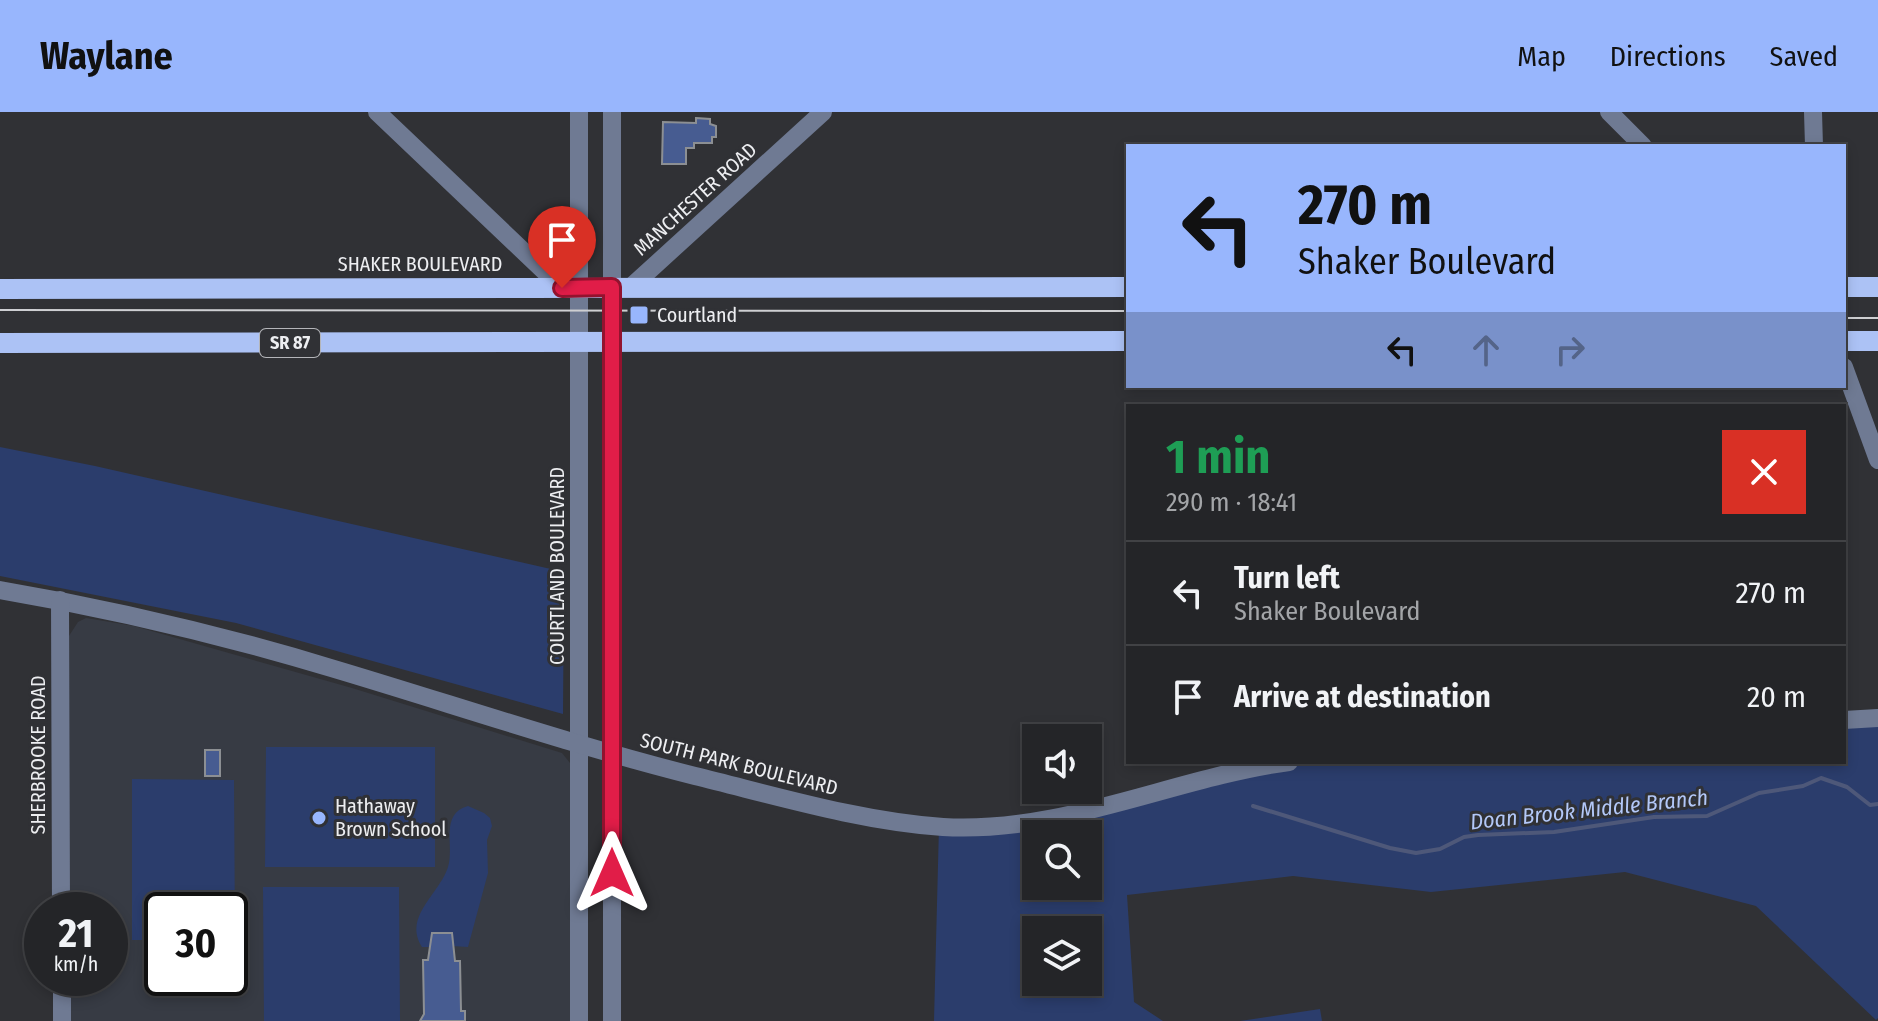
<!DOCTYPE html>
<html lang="en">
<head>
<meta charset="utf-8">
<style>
  body { margin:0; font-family:"Fira Sans Condensed",sans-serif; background:#2c2d30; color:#f1f3f6; height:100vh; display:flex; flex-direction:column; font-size:30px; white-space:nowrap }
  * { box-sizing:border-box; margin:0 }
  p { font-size:26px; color:#a3a5a8 }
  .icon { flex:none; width:44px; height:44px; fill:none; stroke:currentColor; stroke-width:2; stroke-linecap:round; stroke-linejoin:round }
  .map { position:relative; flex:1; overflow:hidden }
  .sheet { position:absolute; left:1126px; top:292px; width:720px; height:360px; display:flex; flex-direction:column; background:#242528; border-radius:0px; box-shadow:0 4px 12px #0003,0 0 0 2px #414245 }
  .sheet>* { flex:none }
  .guide { position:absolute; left:1126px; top:32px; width:720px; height:244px; border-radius:0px; box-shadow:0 4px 12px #0003,0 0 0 2px #414245; background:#98b6fd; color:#111; overflow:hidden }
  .tools { position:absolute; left:1022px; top:612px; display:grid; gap:16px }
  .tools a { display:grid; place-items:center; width:80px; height:80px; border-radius:0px; background:#242528; box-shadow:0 4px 12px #0003,0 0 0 2px #414245; font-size:40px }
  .speed { position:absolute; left:24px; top:780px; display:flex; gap:16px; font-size:40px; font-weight:700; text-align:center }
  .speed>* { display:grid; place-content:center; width:104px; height:104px; border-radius:50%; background:#242528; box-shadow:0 4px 12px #0003,0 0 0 2px #414245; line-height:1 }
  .speed small { font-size:20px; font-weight:400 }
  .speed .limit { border:4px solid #111; border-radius:12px; background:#fff; color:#111 }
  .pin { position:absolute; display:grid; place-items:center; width:68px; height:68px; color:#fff; margin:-82px -34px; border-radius:50% 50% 50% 0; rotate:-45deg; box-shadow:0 0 8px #0007 }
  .pin .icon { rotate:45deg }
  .me { position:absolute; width:88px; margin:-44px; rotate:0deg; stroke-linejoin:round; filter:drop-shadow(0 0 6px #0008) }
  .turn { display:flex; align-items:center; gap:28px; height:168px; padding:0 40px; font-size:36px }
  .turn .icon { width:104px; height:104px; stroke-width:2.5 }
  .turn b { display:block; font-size:56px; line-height:68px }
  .lanes { display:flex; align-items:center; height:76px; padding:0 40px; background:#0003; justify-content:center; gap:40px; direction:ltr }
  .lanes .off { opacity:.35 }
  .round { display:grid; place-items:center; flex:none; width:84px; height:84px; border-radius:0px; background:#2c2d30 }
  .overview { display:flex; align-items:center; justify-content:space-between; height:136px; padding:0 40px }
  h1 { font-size:48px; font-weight:700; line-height:60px; color:#1e9e55 }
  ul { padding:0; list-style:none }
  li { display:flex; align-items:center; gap:24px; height:104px; padding:0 40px; border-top:2px solid #414245 }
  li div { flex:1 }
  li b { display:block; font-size:30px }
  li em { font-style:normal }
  header { display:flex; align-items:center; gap:48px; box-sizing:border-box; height:112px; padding:0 40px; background:#98b6fd; color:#111 }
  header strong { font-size:38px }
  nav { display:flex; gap:44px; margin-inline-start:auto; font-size:28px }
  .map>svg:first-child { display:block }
</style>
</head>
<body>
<header>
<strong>Waylane</strong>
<nav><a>Map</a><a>Directions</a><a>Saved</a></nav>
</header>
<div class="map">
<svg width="1878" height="909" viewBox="0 0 1878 909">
  <rect width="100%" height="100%" fill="#303135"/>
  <path fill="#373b44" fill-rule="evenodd" d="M 86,506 L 134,514 L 352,576 L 562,641 L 570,651 L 572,909 L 68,909 L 68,866 L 110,866 L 110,798 L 67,798 L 67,527 L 78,510 ZM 162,798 L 230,798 L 230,866 L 162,866 Z"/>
  <g fill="#2b3d6c" fill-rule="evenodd">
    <polygon points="0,335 95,354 564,460 563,602 236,511 0,464"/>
    <path d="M 1878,606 L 1878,906 L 1876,908 L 1756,794 L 1625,760 L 1431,780 L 1293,764 L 1127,783 L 1134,890 L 1163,909 L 934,909 L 939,714 L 1006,714 L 1289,650 L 1844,650 L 1844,608 ZM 1036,722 L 1088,722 L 1088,774 L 1036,774 ZM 1036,818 L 1088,818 L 1088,870 L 1036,870 Z"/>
    <polygon points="266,635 435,635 435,755 265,755"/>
    <polygon points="132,667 234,668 235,828 230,828 230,798 162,798 162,828 132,828"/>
    <path d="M 468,694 L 484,701 L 490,706 L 492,714 L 487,728 L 488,761 L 468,835 L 452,834 L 452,821 L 432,835 L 422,835 C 403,804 439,783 448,755 C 455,734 439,702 468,694 Z"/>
    <polygon points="263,775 399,775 400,909 264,909"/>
    <polygon points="1320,897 1322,909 1240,909"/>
  </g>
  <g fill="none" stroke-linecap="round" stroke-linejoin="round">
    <polyline stroke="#4e5879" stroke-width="4" points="1253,694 1390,736 1416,741 1440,737 1464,725 1478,723 1554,720 1654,705 1707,704 1759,681 1803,674 1821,666 1847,675 1870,693 1878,692"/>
  </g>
  <g fill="#475c91" stroke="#8c8f93" stroke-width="2">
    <polygon points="696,6 710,7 710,12 716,14 716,25 712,25 712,31 694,31 694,36 686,36 686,52 662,52 663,10 696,11"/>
    <rect x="205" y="638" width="15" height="26"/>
    <polygon points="432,821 452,821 455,849 460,849 461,899 465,899 465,909 420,909 424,902 423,848 428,848"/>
  </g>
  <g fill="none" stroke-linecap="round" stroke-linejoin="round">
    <g stroke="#6f7a93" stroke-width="18">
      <polyline points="377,0 562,176"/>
      <polyline points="579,0 579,909"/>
      <polyline points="1609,0 1643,34"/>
      <polyline points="1813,0 1814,34"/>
      <polyline points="631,175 823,0"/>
      <polyline points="1844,255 1878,348"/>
      <path d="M 0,478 C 112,497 222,523 331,556 C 452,592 572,633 695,664 C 777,684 859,709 943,715 C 1063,722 1173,666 1289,650"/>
      <polyline points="60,488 61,798"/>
      <polyline points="1844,608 1878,606"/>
      <polyline points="62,866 62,909"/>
      <polyline points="612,909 612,0"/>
    </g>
    <g stroke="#acc2f5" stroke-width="20">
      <polyline points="1844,175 1878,175"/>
      <polyline points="0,177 1128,175"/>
      <polyline points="1844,229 1878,229"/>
      <polyline points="0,231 1128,229"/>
    </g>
    <g stroke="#cecfd2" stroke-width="2">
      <polyline points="0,198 1128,199"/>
      <polyline points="1844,206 1878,206"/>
    </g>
  </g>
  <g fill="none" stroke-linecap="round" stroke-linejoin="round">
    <defs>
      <polyline id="route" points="562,176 612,175 612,761"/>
    </defs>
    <use href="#route" stroke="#92132f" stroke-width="20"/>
    <use href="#route" stroke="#e11d48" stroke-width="14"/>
  </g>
  <g fill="#98b6fd" stroke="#303135" stroke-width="3">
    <rect x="629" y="193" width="20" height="20" rx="4"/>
    <circle cx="319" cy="706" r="8"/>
  </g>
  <g text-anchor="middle" stroke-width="6" stroke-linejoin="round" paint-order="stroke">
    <rect fill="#303135" stroke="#b4b5b9" stroke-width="2" x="260" y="217" width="60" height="28" rx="6"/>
    <g font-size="18" font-weight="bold" fill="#edeef1">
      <text x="290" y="237">SR 87</text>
    </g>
    <g font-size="20" fill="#edeef1" stroke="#303135">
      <text transform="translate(695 87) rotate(-42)" y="7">MANCHESTER ROAD</text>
      <text x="420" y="159">SHAKER BOULEVARD</text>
      <text transform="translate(557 454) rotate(-90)" y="7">COURTLAND BOULEVARD</text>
      <text transform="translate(38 643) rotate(-90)" y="7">SHERBROOKE ROAD</text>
      <text transform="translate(739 652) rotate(14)" y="7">SOUTH PARK BOULEVARD</text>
    </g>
    <g font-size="20" fill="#edeef1" stroke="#303135" text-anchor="start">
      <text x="657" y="210">Courtland</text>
      <text x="335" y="701">Hathaway<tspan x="335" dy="23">Brown School</tspan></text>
    </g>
    <g font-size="22" font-style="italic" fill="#b3c8f8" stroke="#303135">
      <text transform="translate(1589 697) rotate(-6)" y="8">Doan Brook Middle Branch</text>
    </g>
  </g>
</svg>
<div class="tools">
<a><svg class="icon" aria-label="sound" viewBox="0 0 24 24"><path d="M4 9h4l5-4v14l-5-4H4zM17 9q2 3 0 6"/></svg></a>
<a><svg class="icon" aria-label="search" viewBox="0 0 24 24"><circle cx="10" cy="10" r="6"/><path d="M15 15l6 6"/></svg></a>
<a><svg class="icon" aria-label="layers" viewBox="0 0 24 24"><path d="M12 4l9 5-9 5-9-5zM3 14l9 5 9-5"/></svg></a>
</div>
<div class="speed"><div>21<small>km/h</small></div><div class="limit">30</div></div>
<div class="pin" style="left:562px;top:176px;background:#d93025"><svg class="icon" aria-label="arrive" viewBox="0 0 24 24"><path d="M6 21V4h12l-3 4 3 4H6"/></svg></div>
<svg class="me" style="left:612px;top:761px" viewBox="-20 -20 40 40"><path d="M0-17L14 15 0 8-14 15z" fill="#e11d48" stroke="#fff" stroke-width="4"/></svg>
<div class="guide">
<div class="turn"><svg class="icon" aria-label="left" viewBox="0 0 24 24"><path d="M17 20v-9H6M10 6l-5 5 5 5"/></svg><div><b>270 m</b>Shaker Boulevard</div></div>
<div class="lanes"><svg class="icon" aria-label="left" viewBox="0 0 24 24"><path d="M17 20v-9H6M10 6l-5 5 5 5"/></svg><svg class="icon off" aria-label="ahead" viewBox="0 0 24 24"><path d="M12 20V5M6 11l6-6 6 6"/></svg><svg class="icon off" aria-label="right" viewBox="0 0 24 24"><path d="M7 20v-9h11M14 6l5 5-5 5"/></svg></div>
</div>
<section class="sheet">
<div class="overview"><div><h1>1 min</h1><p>290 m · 18:41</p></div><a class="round" style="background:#d93025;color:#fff"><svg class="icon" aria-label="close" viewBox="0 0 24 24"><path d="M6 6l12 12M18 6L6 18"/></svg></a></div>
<ul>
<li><svg class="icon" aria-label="left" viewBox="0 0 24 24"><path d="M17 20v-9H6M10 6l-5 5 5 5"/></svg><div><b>Turn left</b><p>Shaker Boulevard</p></div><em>270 m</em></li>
<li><svg class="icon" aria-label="arrive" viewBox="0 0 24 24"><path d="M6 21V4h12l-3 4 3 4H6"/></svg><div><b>Arrive at destination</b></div><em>20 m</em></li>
</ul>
</section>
</div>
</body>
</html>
